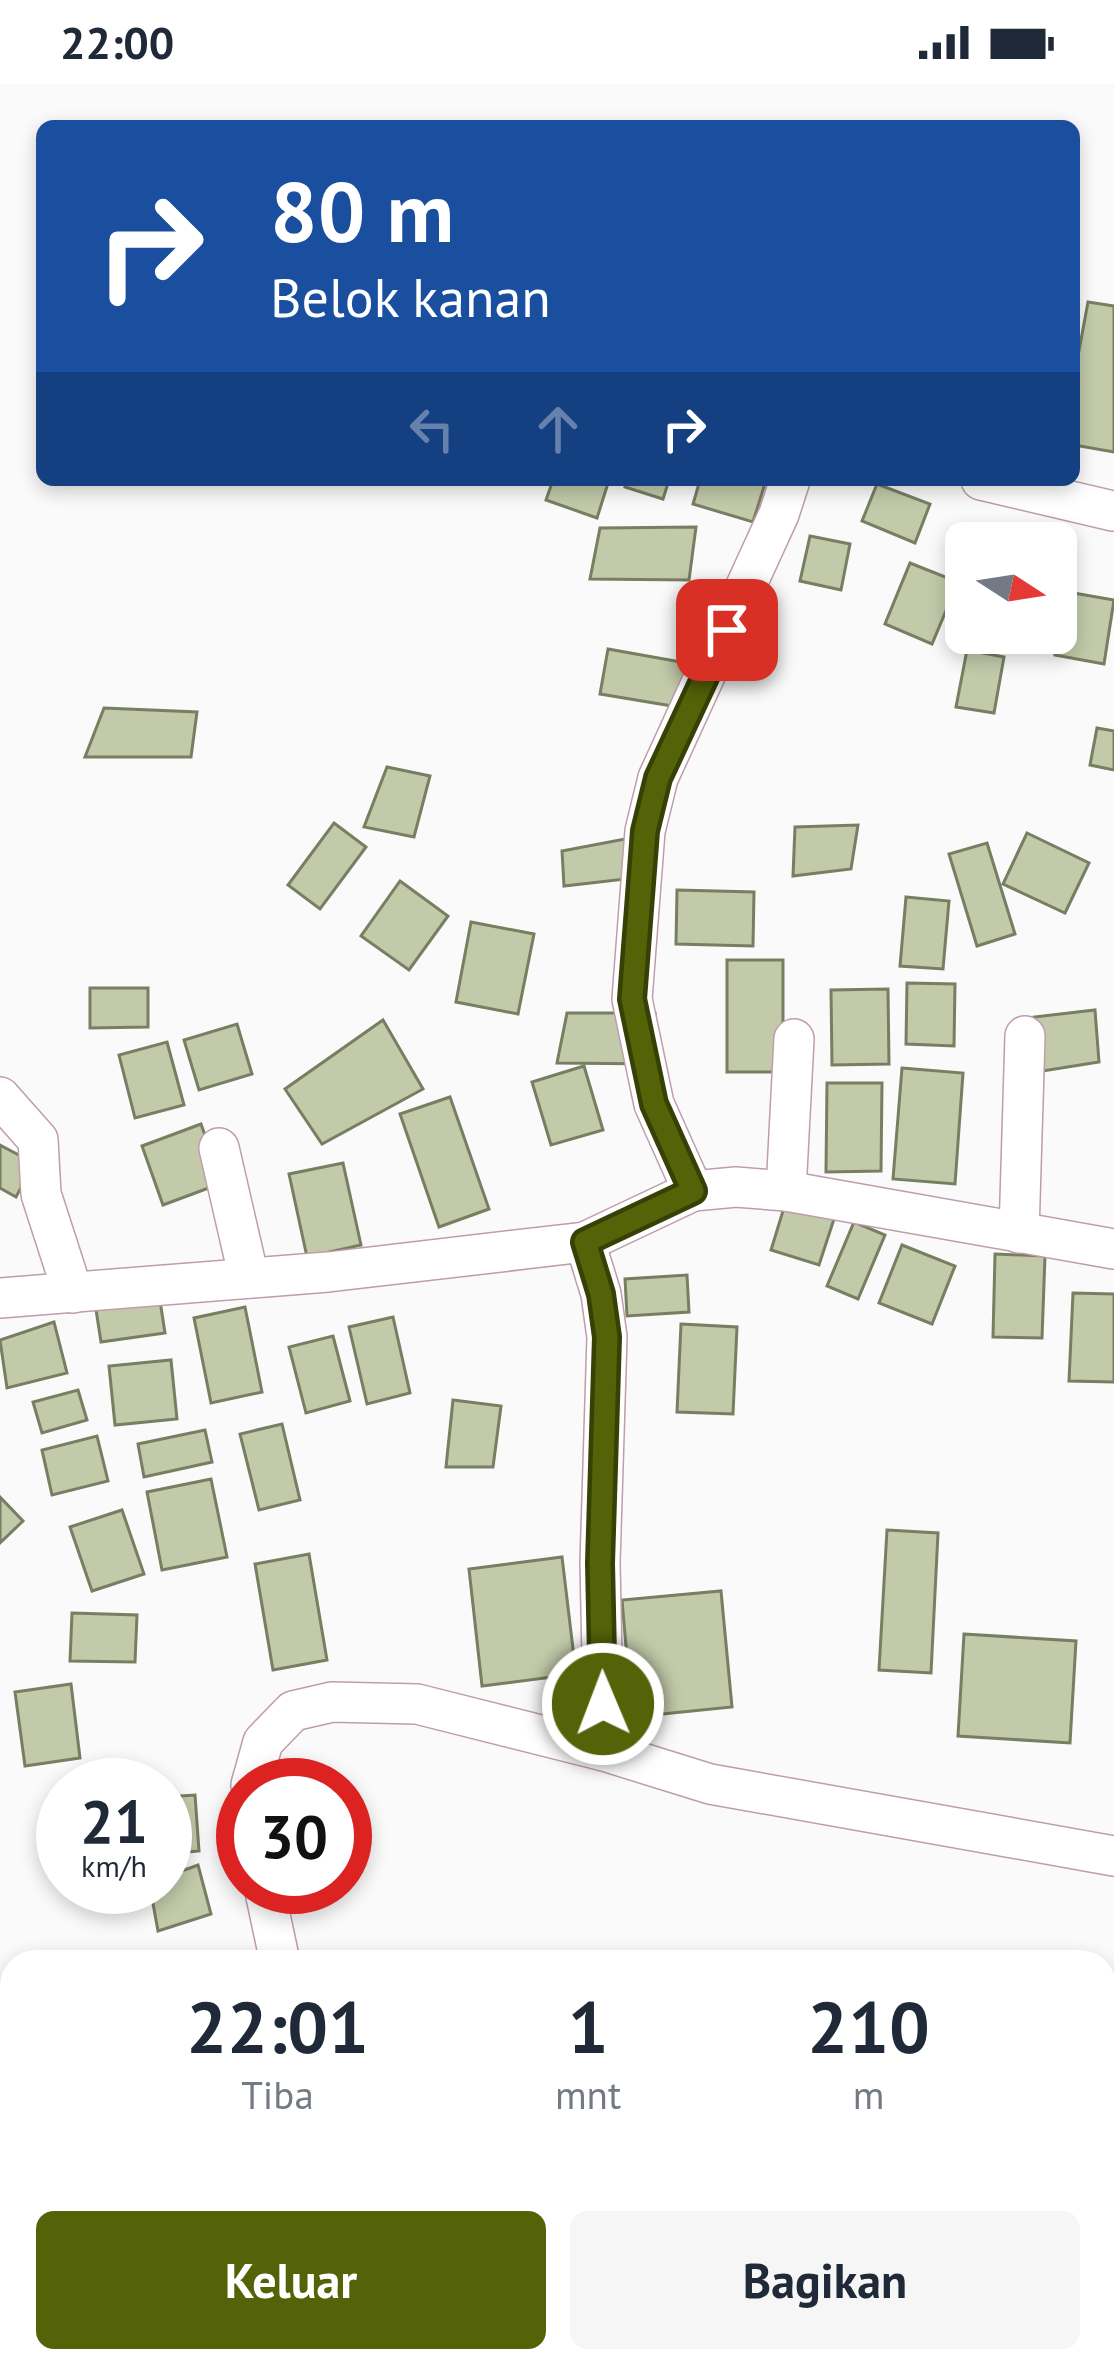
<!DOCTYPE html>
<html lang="id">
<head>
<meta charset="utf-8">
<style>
  body { margin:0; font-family:"PT Sans",sans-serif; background:#f6f6f7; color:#1f2937; height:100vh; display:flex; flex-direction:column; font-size:45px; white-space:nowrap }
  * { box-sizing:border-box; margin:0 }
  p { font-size:39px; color:#747a83 }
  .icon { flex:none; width:66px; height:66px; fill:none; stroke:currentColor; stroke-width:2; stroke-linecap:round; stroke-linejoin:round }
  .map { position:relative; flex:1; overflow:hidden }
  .side { position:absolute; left:0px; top:1866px; width:1116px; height:423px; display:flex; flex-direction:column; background:#fff; border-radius:36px 36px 0 0; box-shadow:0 6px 18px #0003 }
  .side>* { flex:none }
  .top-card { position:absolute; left:36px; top:36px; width:1044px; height:366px; border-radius:18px; box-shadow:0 6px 18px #0003; background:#1a4fa0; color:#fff; overflow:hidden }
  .needle { width:78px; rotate:102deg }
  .tools { position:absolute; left:945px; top:438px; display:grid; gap:24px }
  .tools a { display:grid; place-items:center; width:132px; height:132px; border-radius:18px; background:#fff; box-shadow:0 6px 18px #0003; font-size:60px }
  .speed { position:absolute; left:36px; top:1674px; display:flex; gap:24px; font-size:60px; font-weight:700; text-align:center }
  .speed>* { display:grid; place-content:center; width:156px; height:156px; border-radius:50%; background:#fff; box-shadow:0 6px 18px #0003; line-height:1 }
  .speed small { font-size:30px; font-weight:400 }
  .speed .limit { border:18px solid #d22; background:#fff; color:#111 }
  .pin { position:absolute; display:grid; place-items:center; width:102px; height:102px; color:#fff; margin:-51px; border-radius:24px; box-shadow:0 6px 18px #0006 }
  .me { position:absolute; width:132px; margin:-66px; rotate:359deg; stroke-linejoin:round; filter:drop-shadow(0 0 9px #0008) }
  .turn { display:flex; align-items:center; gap:42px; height:252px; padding:0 36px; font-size:54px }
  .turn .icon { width:156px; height:156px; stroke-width:2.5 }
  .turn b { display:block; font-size:84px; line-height:102px }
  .lanes { display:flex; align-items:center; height:114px; padding:0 36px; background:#0003; justify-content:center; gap:60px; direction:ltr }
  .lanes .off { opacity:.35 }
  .eta { display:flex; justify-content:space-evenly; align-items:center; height:204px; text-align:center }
  .eta b { font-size:72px; font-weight:800; line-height:84px }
  .action { display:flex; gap:24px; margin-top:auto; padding:24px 36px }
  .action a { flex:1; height:138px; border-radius:18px; background:#546308; color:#fff; font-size:48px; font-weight:800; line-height:138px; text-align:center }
  .action a+a { background:#f6f6f7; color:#1f2937 }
  .status { display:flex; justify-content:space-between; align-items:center; height:84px; padding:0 60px; background:#fff; direction:ltr }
  .status svg { height:33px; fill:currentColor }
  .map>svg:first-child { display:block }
</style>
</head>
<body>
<div class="status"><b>22:00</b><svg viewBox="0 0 49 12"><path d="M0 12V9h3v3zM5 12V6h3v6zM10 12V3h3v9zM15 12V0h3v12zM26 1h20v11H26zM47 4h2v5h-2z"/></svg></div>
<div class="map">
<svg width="1114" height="2288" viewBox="0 0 1114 2288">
  <rect width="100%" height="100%" fill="#fafafa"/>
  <g fill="#c2caaa" stroke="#777e61" stroke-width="3">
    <polygon points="1088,218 1114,222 1114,368 1074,361 1074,294"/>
    <polygon points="553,396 609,396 597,434 546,416"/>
    <polygon points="627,396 669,396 663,415 625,403"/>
    <polygon points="700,396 766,396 753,438 693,420"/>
    <polygon points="877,400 930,420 915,459 862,437"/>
    <polygon points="696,443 689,496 590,495 600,444"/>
    <polygon points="810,452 850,460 841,506 800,497"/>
    <polygon points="910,479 958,498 932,560 885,540"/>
    <polygon points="1068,508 1114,516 1104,580 1055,571"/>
    <polygon points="608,565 692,580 684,624 600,610"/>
    <polygon points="967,566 1004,573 994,629 956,623"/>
    <polygon points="104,624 197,628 191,673 85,673"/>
    <polygon points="1097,644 1114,647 1114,686 1090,681"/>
    <polygon points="387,683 430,692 414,753 364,743"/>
    <polygon points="334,739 366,763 320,825 288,801"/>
    <polygon points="858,741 851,785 793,792 795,743"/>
    <polygon points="1027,749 1089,779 1065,829 1003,800"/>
    <polygon points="630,754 626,795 564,802 562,767"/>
    <polygon points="987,759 1015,850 977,862 949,770"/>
    <polygon points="400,797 448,832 409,886 361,852"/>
    <polygon points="677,806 754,808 753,862 676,860"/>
    <polygon points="906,813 949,817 943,885 900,882"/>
    <polygon points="471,838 534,850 518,930 456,918"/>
    <rect x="727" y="876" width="56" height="112"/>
    <polygon points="907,899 955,900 954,962 906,960"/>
    <polygon points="90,904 148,904 148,943 90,944"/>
    <polygon points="888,905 889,980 832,981 831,906"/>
    <polygon points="1095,926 1099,978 1024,990 1034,933"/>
    <polygon points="567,929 655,929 657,980 557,979"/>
    <polygon points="383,936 423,1005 322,1060 285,1005"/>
    <polygon points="237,940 252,990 199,1006 184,956"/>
    <polygon points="167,958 184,1021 135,1034 119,971"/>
    <polygon points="584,982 603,1046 551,1061 532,998"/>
    <polygon points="902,984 963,989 955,1100 893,1095"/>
    <polygon points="827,999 882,999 881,1087 826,1088"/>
    <polygon points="450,1013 489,1125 439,1143 400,1030"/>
    <polygon points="201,1040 222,1099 163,1121 142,1062"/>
    <polygon points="0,1061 34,1079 16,1113 0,1104"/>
    <polygon points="343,1079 361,1161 307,1173 289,1090"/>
    <polygon points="786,1117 835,1132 819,1181 771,1166"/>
    <polygon points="854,1138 885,1151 858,1215 827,1202"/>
    <polygon points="902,1161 955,1182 932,1240 879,1219"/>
    <polygon points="995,1170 1045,1172 1042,1254 993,1253"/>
    <polygon points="687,1191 689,1228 627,1232 625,1195"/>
    <polygon points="1073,1209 1114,1210 1114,1298 1069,1297"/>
    <polygon points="159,1210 165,1249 101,1258 95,1219"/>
    <polygon points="245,1223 262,1308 211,1319 194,1234"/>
    <polygon points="393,1233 410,1309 367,1320 349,1243"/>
    <polygon points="54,1238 67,1289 7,1304 0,1256"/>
    <polygon points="681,1240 737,1243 733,1330 677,1328"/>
    <polygon points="333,1252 350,1317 306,1329 289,1263"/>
    <polygon points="171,1276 177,1335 115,1341 109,1282"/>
    <polygon points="78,1306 87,1336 42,1349 33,1318"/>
    <polygon points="453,1316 501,1322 493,1383 446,1383"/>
    <polygon points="282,1340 300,1416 259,1426 240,1350"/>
    <polygon points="205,1346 212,1378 144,1393 138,1360"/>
    <polygon points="97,1352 108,1397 52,1411 42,1366"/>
    <polygon points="211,1395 227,1473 162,1486 147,1408"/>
    <polygon points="0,1413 23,1437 0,1459"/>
    <polygon points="122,1426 144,1490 92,1507 70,1443"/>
    <polygon points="887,1446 938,1449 931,1589 879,1586"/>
    <polygon points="309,1470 327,1576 273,1586 255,1480"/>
    <polygon points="562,1473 576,1590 482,1602 469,1485"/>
    <polygon points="721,1507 732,1623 632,1633 622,1516"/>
    <polygon points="72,1529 137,1531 135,1578 70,1577"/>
    <polygon points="964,1550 1076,1557 1070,1659 958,1652"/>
    <polygon points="71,1600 80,1674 25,1682 15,1608"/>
    <polygon points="195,1711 199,1767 165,1770 165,1713"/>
    <polygon points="198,1781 211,1830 158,1847 150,1803 165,1803 165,1793"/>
    <polygon points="133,2277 199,2277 207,2288 124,2288 122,2285"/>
  </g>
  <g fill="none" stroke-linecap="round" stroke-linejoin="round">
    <defs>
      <g id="minor">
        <polyline points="981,396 1113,427"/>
        <polyline points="0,1013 38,1056 41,1110 73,1209"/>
        <polyline points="219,1064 249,1194"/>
        <polyline points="693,1107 654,1020 632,915 645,747 658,694 779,430 790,396"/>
        <polyline points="786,1107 794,955"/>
        <polyline points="1019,1149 1025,952"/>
        <polyline points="585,1158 601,1210 607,1253 600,1479 604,1667"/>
        <polyline points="0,1214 328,1188 585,1158 693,1107 736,1103 786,1107 1114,1165"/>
        <polyline points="251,1701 263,1658 293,1627 332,1618 417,1620 604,1667 710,1700 1114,1772"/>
        <polyline points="264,1803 280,1878"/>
        <polyline points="620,2277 626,2288"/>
        <polyline points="348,2288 349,2277"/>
      </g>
    </defs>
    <use href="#minor" stroke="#bf9dab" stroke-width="42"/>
    <use href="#minor" stroke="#fff" stroke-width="39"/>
  </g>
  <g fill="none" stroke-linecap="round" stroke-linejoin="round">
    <defs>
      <polyline id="route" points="603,1620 600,1479 607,1253 601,1210 585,1158 693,1107 654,1020 632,915 645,747 658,694 727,546"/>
    </defs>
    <use href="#route" stroke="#374005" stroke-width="30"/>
    <use href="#route" stroke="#546308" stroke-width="21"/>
  </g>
</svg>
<div class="tools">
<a><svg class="needle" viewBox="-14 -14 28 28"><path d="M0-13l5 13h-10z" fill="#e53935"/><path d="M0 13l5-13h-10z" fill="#747a83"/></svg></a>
</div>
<div class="speed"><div>21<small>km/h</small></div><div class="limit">30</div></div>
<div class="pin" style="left:727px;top:546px;background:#d93025"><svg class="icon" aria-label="arrive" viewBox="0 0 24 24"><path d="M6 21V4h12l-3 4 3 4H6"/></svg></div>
<svg class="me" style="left:603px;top:1620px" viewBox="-20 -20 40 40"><circle r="17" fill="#546308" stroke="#fff" stroke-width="3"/><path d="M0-11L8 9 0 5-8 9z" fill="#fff"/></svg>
<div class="top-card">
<div class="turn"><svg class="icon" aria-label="right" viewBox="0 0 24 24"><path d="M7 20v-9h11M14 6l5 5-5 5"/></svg><div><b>80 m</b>Belok kanan</div></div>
<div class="lanes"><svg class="icon off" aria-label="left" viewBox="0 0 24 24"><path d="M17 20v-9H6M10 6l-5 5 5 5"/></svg><svg class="icon off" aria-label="ahead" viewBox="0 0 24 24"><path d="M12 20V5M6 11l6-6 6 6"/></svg><svg class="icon" aria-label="right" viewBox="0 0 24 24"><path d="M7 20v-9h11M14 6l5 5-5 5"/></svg></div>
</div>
<section class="side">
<div class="eta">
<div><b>22:01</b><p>Tiba</p></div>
<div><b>1</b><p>mnt</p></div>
<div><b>210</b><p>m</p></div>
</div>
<div class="action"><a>Keluar</a><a>Bagikan</a></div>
</section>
</div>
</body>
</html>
